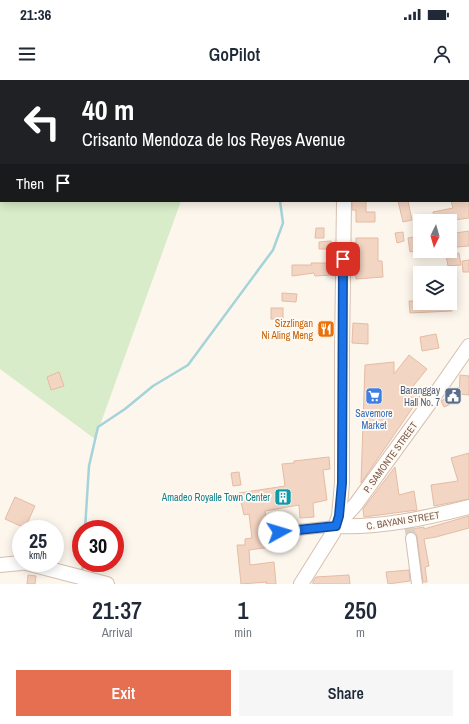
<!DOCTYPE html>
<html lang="en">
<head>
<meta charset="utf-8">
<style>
  body { margin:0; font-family:"Archivo Narrow",sans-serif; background:#f6f6f7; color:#1f2937; height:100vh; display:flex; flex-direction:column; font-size:15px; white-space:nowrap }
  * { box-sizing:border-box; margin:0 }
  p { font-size:13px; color:#747a83 }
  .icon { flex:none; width:22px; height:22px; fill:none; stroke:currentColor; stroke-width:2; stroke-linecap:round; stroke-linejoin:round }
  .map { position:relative; height:504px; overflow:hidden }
  .panel { display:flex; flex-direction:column; background:#fff; flex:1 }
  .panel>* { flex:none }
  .hud { position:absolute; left:0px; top:0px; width:469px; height:122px; box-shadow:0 2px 10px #0003; background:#202124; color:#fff; overflow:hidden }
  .needle { width:26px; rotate:185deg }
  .fabs { position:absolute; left:413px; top:134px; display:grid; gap:8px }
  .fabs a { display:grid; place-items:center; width:44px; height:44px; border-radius:0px; background:#fff; box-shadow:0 2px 10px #0003; font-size:20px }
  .speed { position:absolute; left:12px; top:440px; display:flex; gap:8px; font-size:20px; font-weight:700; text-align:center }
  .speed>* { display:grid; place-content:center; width:52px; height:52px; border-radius:50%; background:#fff; box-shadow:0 2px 10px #0003; line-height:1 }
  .speed small { font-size:10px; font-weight:400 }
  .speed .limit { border:6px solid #d22; background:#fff; color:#111 }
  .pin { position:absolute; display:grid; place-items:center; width:34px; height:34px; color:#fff; margin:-17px; border-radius:8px; box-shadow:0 2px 6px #0006 }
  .me { position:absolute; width:44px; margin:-22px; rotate:84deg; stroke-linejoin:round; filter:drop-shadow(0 0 3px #0008) }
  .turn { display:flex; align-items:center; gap:14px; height:84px; padding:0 16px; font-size:18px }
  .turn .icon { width:52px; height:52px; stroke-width:2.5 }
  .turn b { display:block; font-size:28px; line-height:34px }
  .then { display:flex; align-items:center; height:38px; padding:0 16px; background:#0003; gap:8px; font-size:15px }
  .eta { display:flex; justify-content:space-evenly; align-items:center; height:68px; text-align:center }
  .eta b { font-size:24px; font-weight:600; line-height:28px }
  .primary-button { display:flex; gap:8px; margin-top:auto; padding:8px 16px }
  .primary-button a { flex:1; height:46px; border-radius:0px; background:#e76f51; color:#fff; font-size:16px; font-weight:600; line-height:46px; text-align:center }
  .primary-button a+a { background:#f6f6f7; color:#1f2937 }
  .status { display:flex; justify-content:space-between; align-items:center; height:28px; padding:0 20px; background:#fff; direction:ltr }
  .status svg { height:11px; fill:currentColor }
  header { display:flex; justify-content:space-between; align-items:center; height:52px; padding:0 16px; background:#fff; font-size:18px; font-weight:600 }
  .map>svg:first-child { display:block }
</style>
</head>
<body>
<div class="status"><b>21:36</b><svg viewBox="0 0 49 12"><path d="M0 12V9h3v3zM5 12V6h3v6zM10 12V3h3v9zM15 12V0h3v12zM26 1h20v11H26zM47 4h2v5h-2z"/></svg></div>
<header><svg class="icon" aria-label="menu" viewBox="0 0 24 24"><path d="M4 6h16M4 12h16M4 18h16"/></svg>GoPilot<svg class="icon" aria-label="person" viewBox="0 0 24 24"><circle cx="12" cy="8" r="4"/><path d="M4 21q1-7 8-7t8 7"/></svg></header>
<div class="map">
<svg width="469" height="504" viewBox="0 0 469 504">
  <rect width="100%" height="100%" fill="#fdf6ec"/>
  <polygon fill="#d8ecc9" points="0,0 194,0 195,1 1,1 1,121 181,121 95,359 0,289"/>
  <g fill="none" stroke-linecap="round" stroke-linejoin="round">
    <g stroke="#a5d3da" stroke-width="2.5">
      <polyline points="236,0 236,1"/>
      <polyline points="85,449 89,386 98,347 125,329 153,306 188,285 273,170 283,143 280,121"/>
      <polyline points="82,492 83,483"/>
    </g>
  </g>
  <g fill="#f3d5c3" stroke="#e6bba3">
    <polygon points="352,121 366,121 366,132 375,132 375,142 356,142 356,130 352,130"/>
    <polygon points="398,121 408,121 412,140 403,142"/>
    <polygon points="451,121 469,121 469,138 447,141 435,141 433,132 453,128"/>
    <polygon points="316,148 324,148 324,158 315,158"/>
    <polygon points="469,151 469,166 457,167 455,153"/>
    <polygon points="403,152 404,161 397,163 395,153"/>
    <polygon points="420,156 420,170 410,172 408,158"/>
    <polygon points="356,158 378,158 378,181 382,181 383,197 356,199 355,183 356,183"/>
    <polygon points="331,161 332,169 319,169 319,162"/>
    <polygon points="459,173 461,185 448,186 446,175"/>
    <polygon points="469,180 469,192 463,192 462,181"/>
    <polygon points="311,183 331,183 332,195 315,196 314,193 292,196 292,185 312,185"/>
    <polygon points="282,213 297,214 296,222 282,221"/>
    <polygon points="409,221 420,221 420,223 451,223 452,231 410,233"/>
    <rect x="271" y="228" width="12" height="11"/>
    <polygon points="353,243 368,244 368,264 352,263"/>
    <polygon points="436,254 439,268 422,271 420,257"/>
    <polygon points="409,275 427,289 410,310 420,317 361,403 365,285 394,282 394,294"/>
    <polygon points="59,292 64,306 51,310 47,297"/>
    <polygon points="460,295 469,296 469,315 459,314"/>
    <polygon points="455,312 458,318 451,321 448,314"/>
    <polygon points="448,317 451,324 444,327 441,321"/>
    <polygon points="469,373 469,419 434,426 431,405 458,401 451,378"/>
    <polygon points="329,377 330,389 323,390 327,420 313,423 314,437 300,438 299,425 265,431 268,458 285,458 286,465 249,470 250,485 274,482 276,504 266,504 267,502 241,504 237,465 245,465 245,459 252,458 249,434 244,435 239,413 285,406 282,384 294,383 294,381"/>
    <polygon points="395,387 399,415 414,411 417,430 364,437 363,429"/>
    <polygon points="239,392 241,405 233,406 231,393"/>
    <polygon points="15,417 35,426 25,448 5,439"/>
    <polygon points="469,436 469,448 436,457 424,459 429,486 425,487 427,502 423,502 417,457 416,454 411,452 411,449 424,447 424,449"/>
    <polygon points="409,490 410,501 388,504 386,492"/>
    <polygon points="28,495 36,496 35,504 27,504"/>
    <polygon points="349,495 350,504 313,504 313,501 316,497"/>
  </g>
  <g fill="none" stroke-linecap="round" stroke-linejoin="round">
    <polyline stroke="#dcd0c4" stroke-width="10" stroke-dasharray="10 5" stroke-linecap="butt" points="409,444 411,458"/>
    <defs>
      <g id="street">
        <polyline points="279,452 336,446"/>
        <polyline points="411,458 417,504"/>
      </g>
      <g id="secondary">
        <polyline points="266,0 267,1"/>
        <polyline points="329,0 329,1"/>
        <polyline points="468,68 469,68"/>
        <polyline points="336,446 356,424 428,325 469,266"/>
        <path d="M 336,446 C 381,448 426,438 469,427"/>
        <polyline points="26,483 107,504"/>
        <polyline points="0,485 21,483"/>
        <polyline points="301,504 333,453 339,436 342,403 342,271 344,121"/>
      </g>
    </defs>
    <use href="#street" stroke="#d1beb0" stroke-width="12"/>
    <use href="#secondary" stroke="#d6c0b0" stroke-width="16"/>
    <use href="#street" stroke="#fff" stroke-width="10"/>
    <use href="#secondary" stroke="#fff" stroke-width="14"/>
  </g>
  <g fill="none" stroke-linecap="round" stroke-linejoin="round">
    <defs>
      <polyline id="route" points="279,452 336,446 339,436 342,403 343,179"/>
    </defs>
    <use href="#route" stroke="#114b97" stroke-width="10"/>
    <use href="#route" stroke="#1a73e8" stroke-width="7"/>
  </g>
  <defs>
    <symbol id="restaurant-square" viewBox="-11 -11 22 22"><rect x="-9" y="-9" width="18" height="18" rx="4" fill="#e8710a" stroke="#fffaf3"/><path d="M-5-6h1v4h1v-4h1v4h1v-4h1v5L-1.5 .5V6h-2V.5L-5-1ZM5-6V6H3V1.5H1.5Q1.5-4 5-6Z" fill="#fff"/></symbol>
    <symbol id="supermarket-square" viewBox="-11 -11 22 22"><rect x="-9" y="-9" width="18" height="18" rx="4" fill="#3f7fe0" stroke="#fffaf3"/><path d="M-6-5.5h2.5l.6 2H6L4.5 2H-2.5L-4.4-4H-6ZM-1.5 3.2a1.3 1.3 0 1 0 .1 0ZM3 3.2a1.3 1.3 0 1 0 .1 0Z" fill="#fff"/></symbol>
    <symbol id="civic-square" viewBox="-11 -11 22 22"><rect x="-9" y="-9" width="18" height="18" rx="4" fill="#5c6f8a" stroke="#fffaf3"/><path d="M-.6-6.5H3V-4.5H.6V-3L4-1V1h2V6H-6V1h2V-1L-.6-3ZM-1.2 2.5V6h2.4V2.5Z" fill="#fff"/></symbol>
    <symbol id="building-square" viewBox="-11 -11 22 22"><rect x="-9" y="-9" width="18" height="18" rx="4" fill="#0f9aa8" stroke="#fffaf3"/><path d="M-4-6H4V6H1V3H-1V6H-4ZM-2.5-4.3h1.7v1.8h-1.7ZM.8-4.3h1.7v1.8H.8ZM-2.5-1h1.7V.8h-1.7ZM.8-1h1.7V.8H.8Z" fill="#fff"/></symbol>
  </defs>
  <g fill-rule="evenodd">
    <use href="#restaurant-square" x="316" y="239" width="20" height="20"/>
    <use href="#supermarket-square" x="364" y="306" width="20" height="20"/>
    <use href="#civic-square" x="443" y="306" width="20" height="20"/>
    <use href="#building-square" x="273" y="407" width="20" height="20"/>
  </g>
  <g text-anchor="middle" stroke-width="3.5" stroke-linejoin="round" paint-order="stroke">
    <g font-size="10" fill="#c56008" stroke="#fffaf3" text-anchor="end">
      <text x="313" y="247">Sizzlingan<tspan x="313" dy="12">Ni Aling Meng</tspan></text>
    </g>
    <g font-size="10" fill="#4e5e75" stroke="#fffaf3" text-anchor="end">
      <text x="440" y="314">Baranggay<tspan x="440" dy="12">Hall No. 7</tspan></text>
    </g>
    <g font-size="10" fill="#366cbe" stroke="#fffaf3">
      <text x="374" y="337">Savemore<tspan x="374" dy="12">Market</tspan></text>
    </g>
    <g font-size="10" fill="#7a5c4d" stroke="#fffaf3">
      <text transform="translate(390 377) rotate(-54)" y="4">P. SAMONTE STREET</text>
      <text transform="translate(403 440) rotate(-9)" y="4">C. BAYANI STREET</text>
    </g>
    <g font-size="10" fill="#0d838f" stroke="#fffaf3" text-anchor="end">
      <text x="270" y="421">Amadeo Royalle Town Center</text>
    </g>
  </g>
</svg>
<div class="fabs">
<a><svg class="needle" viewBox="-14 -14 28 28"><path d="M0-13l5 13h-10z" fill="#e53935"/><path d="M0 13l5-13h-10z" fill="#747a83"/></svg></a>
<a><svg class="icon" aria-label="layers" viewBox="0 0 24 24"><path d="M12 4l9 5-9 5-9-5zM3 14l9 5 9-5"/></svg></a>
</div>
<div class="speed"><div>25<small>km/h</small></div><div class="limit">30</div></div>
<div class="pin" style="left:343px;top:179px;background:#d93025"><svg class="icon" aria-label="arrive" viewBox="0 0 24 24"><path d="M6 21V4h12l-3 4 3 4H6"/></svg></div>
<svg class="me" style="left:279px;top:452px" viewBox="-20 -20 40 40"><circle r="19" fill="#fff"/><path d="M0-13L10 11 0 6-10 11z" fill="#1a73e8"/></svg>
<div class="hud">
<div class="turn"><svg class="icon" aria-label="left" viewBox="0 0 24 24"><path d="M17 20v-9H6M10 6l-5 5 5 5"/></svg><div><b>40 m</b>Crisanto Mendoza de los Reyes Avenue</div></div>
<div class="then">Then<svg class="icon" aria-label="arrive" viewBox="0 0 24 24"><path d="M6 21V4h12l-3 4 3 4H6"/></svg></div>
</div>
</div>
<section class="panel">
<div class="eta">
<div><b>21:37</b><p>Arrival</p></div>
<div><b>1</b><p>min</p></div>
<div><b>250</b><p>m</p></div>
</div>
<div class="primary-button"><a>Exit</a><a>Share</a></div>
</section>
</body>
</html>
